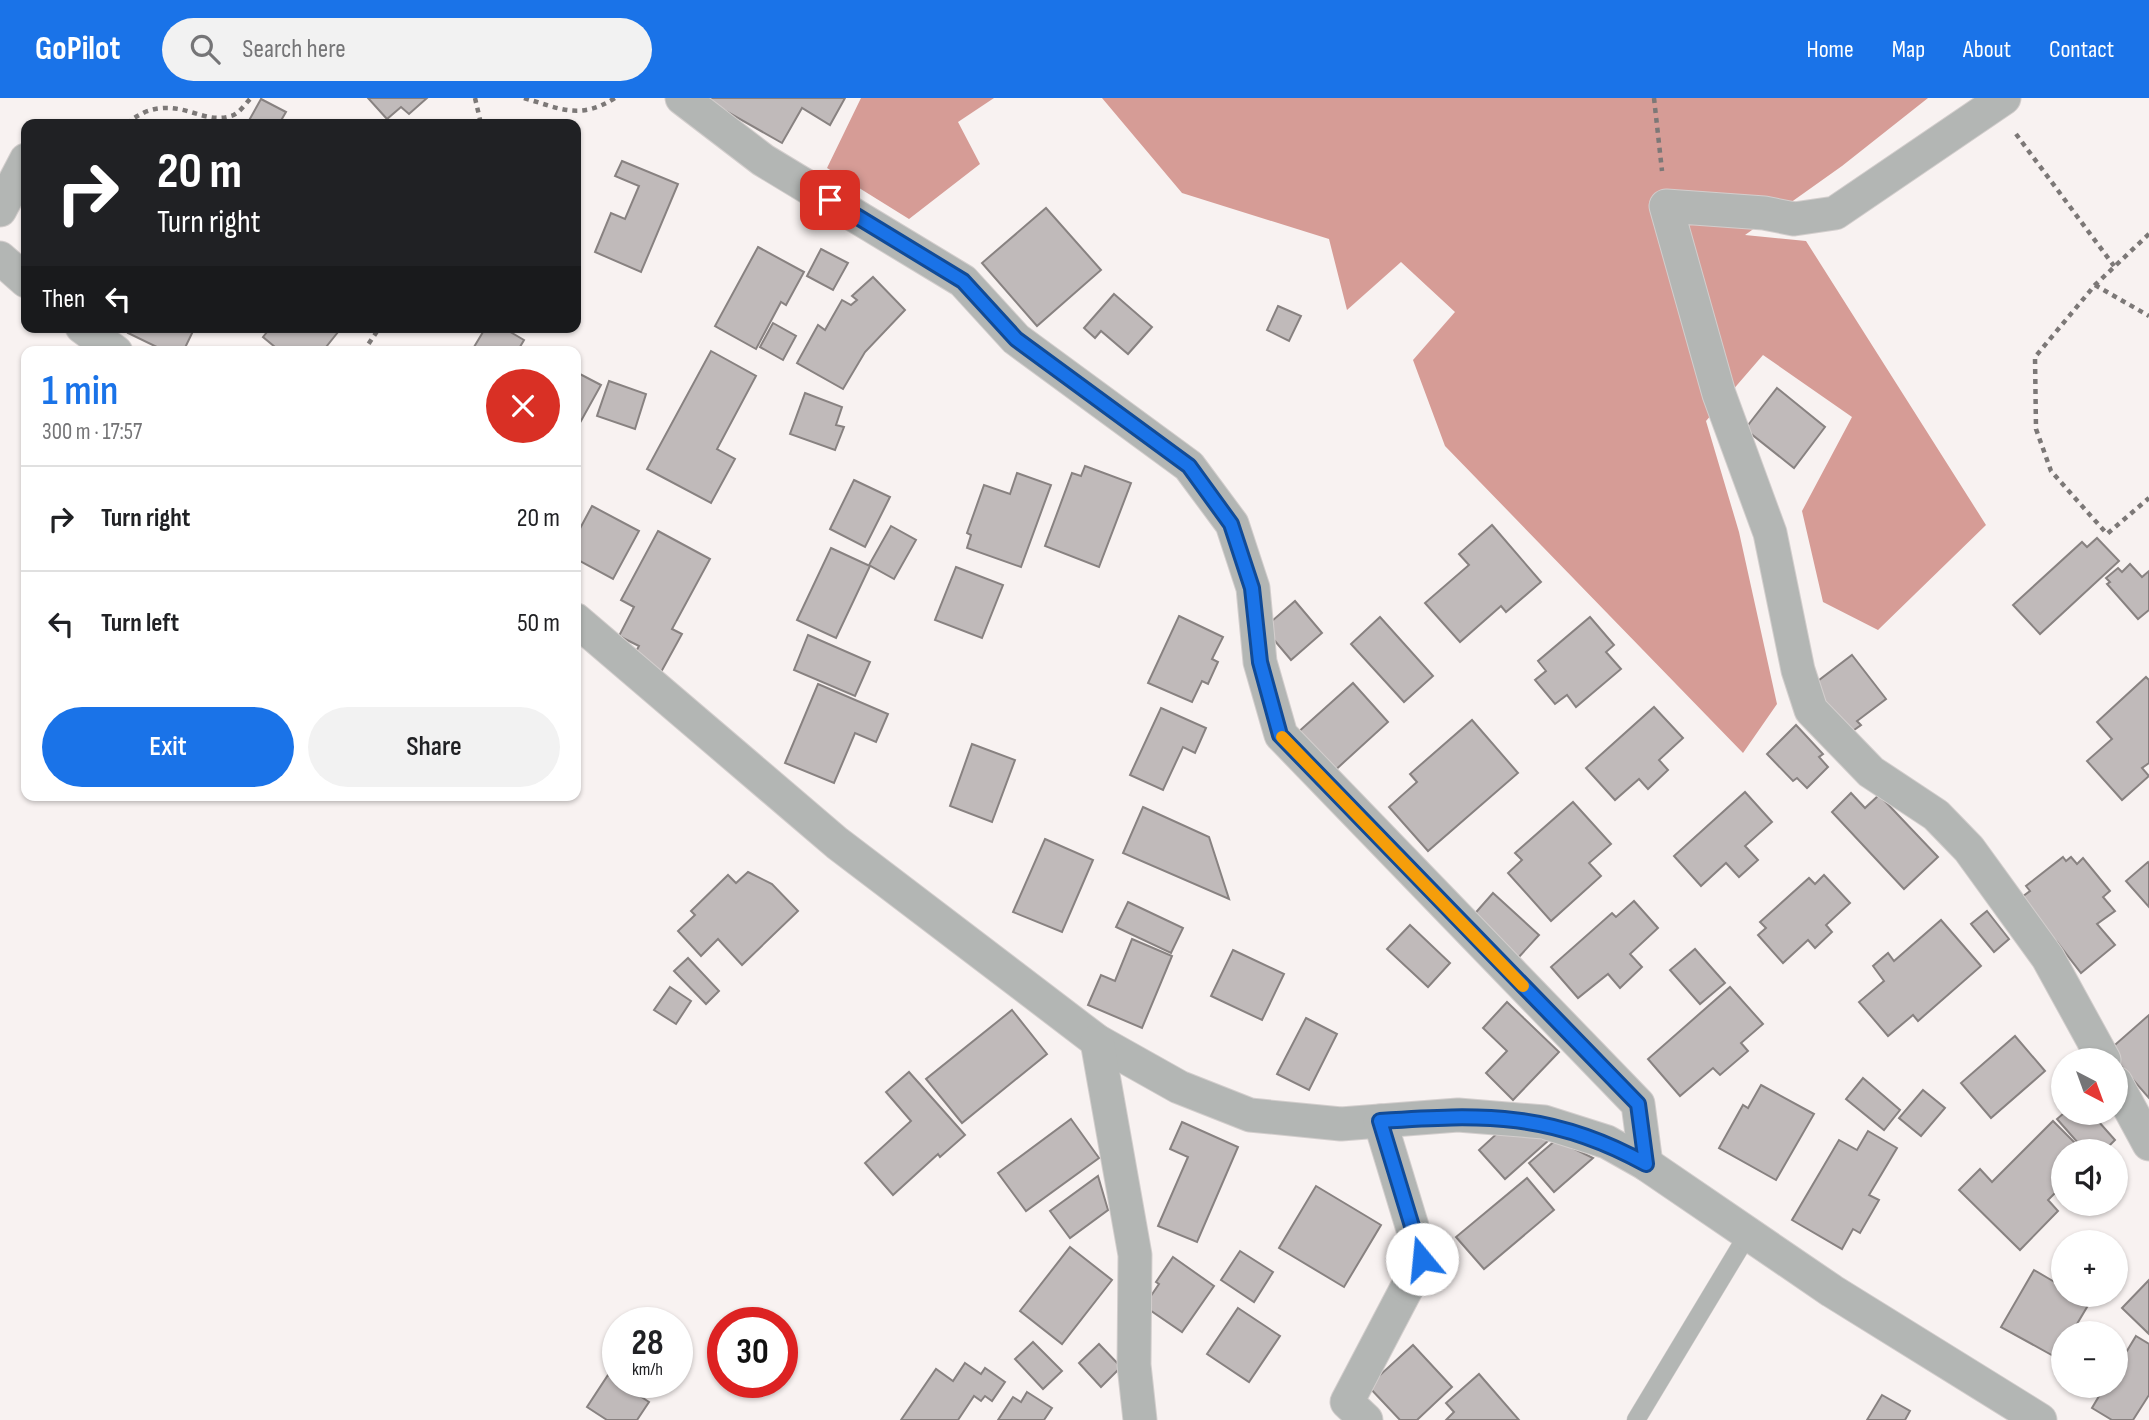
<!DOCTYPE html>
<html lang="en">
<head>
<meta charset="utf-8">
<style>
  body { margin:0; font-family:"Sofia Sans Condensed",sans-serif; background:#f2f2f2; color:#202124; height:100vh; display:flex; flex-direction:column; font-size:26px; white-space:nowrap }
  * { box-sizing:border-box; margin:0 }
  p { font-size:23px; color:#757577 }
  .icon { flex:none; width:38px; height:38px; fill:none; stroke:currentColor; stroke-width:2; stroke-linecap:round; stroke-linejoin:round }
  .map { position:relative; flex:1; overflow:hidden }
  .drawer { position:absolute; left:21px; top:248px; width:560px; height:455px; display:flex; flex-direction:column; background:#fff; border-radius:14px; box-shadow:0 2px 5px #0004 }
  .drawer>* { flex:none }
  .banner { position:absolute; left:21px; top:21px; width:560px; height:214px; border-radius:14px; box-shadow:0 2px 5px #0004; background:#202124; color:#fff; overflow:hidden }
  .needle { width:46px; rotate:139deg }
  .controls { position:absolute; left:2051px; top:950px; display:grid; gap:14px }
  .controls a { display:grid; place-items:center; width:77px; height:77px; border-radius:50%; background:#fff; box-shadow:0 2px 5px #0004; font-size:35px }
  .speed { position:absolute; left:602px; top:1209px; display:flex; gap:14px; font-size:35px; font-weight:700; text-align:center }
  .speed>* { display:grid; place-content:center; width:91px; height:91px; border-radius:50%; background:#fff; box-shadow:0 2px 5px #0004; line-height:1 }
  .speed small { font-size:18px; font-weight:400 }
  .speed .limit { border:10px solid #d22; background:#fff; color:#111 }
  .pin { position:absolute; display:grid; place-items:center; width:60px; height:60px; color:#fff; margin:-30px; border-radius:14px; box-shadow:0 4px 10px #0006 }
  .me { position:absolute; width:77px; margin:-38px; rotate:343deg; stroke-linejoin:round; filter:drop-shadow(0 0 5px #0008) }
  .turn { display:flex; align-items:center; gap:24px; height:147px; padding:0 21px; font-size:32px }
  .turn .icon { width:91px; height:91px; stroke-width:2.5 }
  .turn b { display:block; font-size:49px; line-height:60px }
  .then { display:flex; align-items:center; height:66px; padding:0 21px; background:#0003; gap:14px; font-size:26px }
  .round { display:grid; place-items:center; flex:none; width:74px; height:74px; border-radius:37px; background:#f2f2f2 }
  .head { display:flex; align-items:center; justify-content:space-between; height:119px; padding:0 21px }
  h1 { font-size:42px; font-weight:600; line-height:52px; color:#1a73e8 }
  .button { display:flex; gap:14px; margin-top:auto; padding:14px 21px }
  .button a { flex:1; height:80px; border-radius:42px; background:#1a73e8; color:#fff; font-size:28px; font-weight:600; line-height:80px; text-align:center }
  .button a+a { background:#f2f2f2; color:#202124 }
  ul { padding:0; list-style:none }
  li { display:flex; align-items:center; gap:21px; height:105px; padding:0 21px; border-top:2px solid #e0e0e0 }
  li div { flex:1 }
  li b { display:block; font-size:26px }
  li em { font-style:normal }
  header { display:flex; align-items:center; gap:42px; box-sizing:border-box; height:98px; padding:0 35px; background:#1a73e8; color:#fff }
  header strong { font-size:33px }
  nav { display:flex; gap:38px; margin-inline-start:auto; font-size:24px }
  .search { width:490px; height:63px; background:#f2f2f2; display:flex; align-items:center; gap:18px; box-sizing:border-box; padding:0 24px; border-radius:38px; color:#757577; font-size:26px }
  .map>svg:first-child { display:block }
</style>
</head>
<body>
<header>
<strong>GoPilot</strong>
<div class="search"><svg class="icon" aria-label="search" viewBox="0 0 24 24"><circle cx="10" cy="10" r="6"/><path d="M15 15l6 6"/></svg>Search here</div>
<nav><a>Home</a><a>Map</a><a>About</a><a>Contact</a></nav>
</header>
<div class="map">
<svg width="2149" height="1322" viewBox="0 0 2149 1322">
  <rect width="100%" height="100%" fill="#f8f2f1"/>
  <g fill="#d69c96">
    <polygon points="861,0 994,0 958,24 980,66 909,121 827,70"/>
    <polygon points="1102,0 1928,0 1842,68 1745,137 1806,143 1986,427 1878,532 1823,504 1802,413 1852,319 1763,257 1706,323 1739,434 1777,606 1743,655 1445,348 1413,262 1455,214 1401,164 1347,212 1329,141 1182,95"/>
  </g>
  <g fill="#c0baba" stroke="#888281" stroke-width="2">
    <polygon points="368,0 427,0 409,16 401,9 387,21"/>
    <polygon points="703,0 845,0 830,27 802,10 782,45"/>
    <polygon points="261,1 286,14 279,26 247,26"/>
    <polygon points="622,63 678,86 641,174 595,154 611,115 625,121 639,88 615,78"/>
    <polygon points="1046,110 1101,172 1037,228 982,165"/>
    <polygon points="758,149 804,174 786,207 781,204 756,251 715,228"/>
    <polygon points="821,151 848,165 833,192 807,178"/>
    <polygon points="873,179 905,212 865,254 843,291 797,265 818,227 825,232 842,202 851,207 857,202 852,198"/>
    <polygon points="1114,196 1152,229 1128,256 1101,233 1095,240 1084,230"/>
    <polygon points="1278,208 1301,218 1289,243 1267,232"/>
    <polygon points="773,225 796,238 783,262 760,249"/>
    <polygon points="131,229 195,229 183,254 167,254 128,235"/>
    <polygon points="271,229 342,229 322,254 281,254 263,239"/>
    <polygon points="486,229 502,229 524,242 517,254 471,254"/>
    <polygon points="711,253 756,278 717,351 735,361 711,405 647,371"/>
    <polygon points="576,274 601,287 576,332"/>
    <polygon points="609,283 646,296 635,331 597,318"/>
    <polygon points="1777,290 1825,329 1794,370 1745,331"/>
    <polygon points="805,295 842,309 836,327 844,329 835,352 790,336"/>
    <polygon points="1085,368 1131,385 1099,469 1045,448 1072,375 1081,378"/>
    <polygon points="1017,375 1051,387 1021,469 967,450 971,437 967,435 984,387 1010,396"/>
    <polygon points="854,382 890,399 865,449 830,431"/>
    <polygon points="592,408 639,433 613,481 576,461 576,438"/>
    <polygon points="1492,427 1541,484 1506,514 1501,508 1460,544 1425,505 1469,467 1459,456"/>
    <polygon points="891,428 916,442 894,481 869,467"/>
    <polygon points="658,433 710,461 672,531 682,536 660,576 632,561 639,548 619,538 634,509 621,502"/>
    <polygon points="2097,440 2119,463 2040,536 2013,507 2082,444 2087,449"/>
    <polygon points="831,450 870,468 836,540 797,522"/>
    <polygon points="2130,466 2142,479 2149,473 2149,512 2138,521 2107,486 2110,484 2106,480 2118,470 2122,474"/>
    <polygon points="956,469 1003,487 982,540 935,522"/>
    <polygon points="1295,503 1322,535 1291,562 1264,530"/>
    <polygon points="1179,518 1223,539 1212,561 1218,564 1208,586 1202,583 1192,604 1148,585"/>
    <polygon points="1380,519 1433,578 1404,604 1351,546"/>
    <polygon points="1590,519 1614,547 1606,554 1621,571 1576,609 1567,597 1555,606 1535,582 1546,573 1538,563"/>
    <polygon points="808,537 870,564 855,598 794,572"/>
    <polygon points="1852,557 1886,601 1857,623 1861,627 1847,637 1810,589"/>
    <polygon points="2146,579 2149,582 2149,665 2142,670 2149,678 2122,702 2087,663 2112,641 2097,624"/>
    <polygon points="1353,585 1388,624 1332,675 1296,636"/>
    <polygon points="818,586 888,616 876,644 855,635 834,685 785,665"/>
    <polygon points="1654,609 1683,640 1659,662 1668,672 1648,691 1639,681 1615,702 1586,670"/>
    <polygon points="1161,610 1206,630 1195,655 1183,649 1163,692 1130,677"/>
    <polygon points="1472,622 1518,675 1428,753 1389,709 1417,684 1410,676"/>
    <polygon points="1796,627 1823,656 1819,659 1828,669 1807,690 1797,680 1793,683 1767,656"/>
    <polygon points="972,646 1015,662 992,724 950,708"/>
    <polygon points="1745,694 1772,724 1745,748 1758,762 1739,779 1726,765 1701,788 1674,758"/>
    <polygon points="1851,695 1865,710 1879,697 1938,759 1904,791 1832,714"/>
    <polygon points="1573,704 1611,746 1589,765 1601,778 1551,823 1508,775 1522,762 1515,755"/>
    <polygon points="1143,709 1209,739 1229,801 1123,755"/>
    <polygon points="1045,741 1093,762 1062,834 1013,814"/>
    <polygon points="2063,759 2066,763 2071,759 2077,766 2083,760 2110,793 2103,799 2115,813 2097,826 2115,847 2081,875 2057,844 2015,804 2030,793 2026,788"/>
    <polygon points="2148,764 2149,766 2149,809 2126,783"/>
    <polygon points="748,774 772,786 798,813 742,867 718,841 701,858 678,833 695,817 691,813 728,777 736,785"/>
    <polygon points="1824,777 1850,805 1826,827 1832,834 1815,850 1808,842 1783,865 1758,837 1766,830 1760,824 1809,780 1815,786"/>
    <polygon points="1493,795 1539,837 1517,861 1471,820"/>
    <polygon points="1634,803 1658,830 1630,856 1642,869 1620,890 1608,876 1578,900 1551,869 1612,815 1616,819"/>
    <polygon points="1128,804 1183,830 1171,855 1116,829"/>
    <polygon points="1987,813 2009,841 1994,854 1971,826"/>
    <polygon points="1941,822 1981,868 1918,923 1913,917 1888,938 1859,904 1884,883 1873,868 1888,855 1894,863"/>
    <polygon points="1410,827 1450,865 1428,889 1387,851"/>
    <polygon points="1132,841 1172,858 1142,930 1088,907 1101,877 1115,883"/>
    <polygon points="1695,851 1725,885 1700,906 1670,872"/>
    <polygon points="1233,852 1284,876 1262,922 1211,898"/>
    <polygon points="688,860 719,893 706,906 674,873"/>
    <polygon points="670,889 691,903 676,926 654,912"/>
    <polygon points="1730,889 1763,926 1741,945 1748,953 1720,977 1713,970 1680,998 1648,961"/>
    <polygon points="1507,904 1559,954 1513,1002 1486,975 1507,953 1483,930"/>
    <polygon points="1012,912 1047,956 962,1025 926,981"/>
    <polygon points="2149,917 2149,1000 2108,953"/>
    <polygon points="1306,920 1337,936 1309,992 1277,976"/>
    <polygon points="2015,938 2045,973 1991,1020 1961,985"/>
    <polygon points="909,974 965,1037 940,1059 938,1056 893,1097 865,1065 911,1023 886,994"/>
    <polygon points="1863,980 1900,1012 1884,1032 1846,1001"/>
    <polygon points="1761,987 1814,1016 1776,1082 1719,1050 1743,1007 1748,1010"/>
    <polygon points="1923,992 1945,1010 1921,1038 1899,1020"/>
    <polygon points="2064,1015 2091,1015 2115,1042 2103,1054 2086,1054 2057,1021"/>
    <polygon points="1071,1021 1099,1060 1026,1113 998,1075"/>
    <polygon points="2053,1023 2084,1054 2063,1054 2063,1087 2048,1102 2058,1113 2020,1152 1959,1092 1980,1071 1992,1084"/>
    <polygon points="1182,1024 1238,1049 1197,1144 1158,1128 1188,1059 1170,1051"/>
    <polygon points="1503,1030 1549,1042 1505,1081 1479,1052"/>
    <polygon points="1868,1033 1897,1050 1869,1097 1879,1102 1860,1135 1853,1131 1842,1151 1792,1122 1839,1042 1857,1052"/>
    <polygon points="1556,1042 1593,1060 1554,1094 1529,1065"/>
    <polygon points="1098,1078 1108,1112 1070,1140 1050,1113"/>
    <polygon points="1527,1080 1554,1112 1484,1171 1456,1139"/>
    <polygon points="1316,1088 1381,1127 1344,1189 1279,1150"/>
    <polygon points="1070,1149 1112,1182 1062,1246 1020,1213"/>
    <polygon points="1240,1153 1273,1174 1254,1204 1221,1182"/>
    <polygon points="1173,1159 1214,1188 1182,1234 1144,1208 1159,1186 1156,1184"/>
    <polygon points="2034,1172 2063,1189 2063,1197 2078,1197 2090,1204 2071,1236 2063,1236 2063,1249 2057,1260 2001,1229"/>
    <polygon points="2149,1182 2149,1236 2122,1210"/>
    <polygon points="1238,1210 1280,1238 1249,1284 1207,1256"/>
    <polygon points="2136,1238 2149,1246 2149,1297 2133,1322 2112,1322 2092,1310 2105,1288 2116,1288 2116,1271"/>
    <polygon points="1033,1244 1062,1273 1043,1291 1015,1261"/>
    <polygon points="1099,1246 1121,1269 1101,1289 1079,1265"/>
    <polygon points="1413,1247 1452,1289 1417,1322 1400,1322 1368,1288"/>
    <polygon points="965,1265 981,1276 985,1270 1005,1284 992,1303 985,1298 981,1303 974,1298 958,1322 901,1322 936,1271 953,1283"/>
    <polygon points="1479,1276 1519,1322 1446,1322 1454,1314 1446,1305"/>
    <polygon points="608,1277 649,1304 637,1322 607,1322 587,1309"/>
    <polygon points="1027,1294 1052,1310 1044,1322 998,1322 1013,1299 1021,1304"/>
    <polygon points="1882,1297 1910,1313 1905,1322 1867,1322"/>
  </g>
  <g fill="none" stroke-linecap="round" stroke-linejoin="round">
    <defs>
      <polyline id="lane" points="1636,1322 1748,1136"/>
      <g id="street">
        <polyline points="682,0 763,62 963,183 1016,241 1189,368 1232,426 1253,490 1260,564 1281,637 1638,1006 1646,1066"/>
        <polyline points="2004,0 1835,115 1794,121 1764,115 1666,108 1719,296 1770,435 1798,572 1811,612 1871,674 1936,717 1969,751 2048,860 2104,962"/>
        <polyline points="0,112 26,62"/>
        <polyline points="0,160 26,183"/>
        <polyline points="82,229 116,254"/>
        <polyline points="576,522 837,745 1097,943 1179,989 1250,1017 1341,1026 1458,1017 1544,1024 1607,1044 1646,1066 1832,1193 2040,1322"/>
        <polyline points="1097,943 1135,1157 1134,1267 1140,1322"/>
        <polyline points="2116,985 2149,1046"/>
        <polyline points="1366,1322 1347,1304 1422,1161 1380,1023"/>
      </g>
    </defs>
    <use href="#lane" stroke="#d3cecd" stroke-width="19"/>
    <use href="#street" stroke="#d3cecd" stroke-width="35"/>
    <g stroke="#7c7877" stroke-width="4.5" stroke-dasharray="5 5" stroke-linecap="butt">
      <polyline points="475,0 481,26"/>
      <path d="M 524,0 C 561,11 580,22 615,0"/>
      <polyline points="1654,0 1662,73"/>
      <path d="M 127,26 C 132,20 138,18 145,14 C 182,0 202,27 231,18 C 239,16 245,6 251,0"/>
      <polyline points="2016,36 2114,168"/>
      <polyline points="2149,136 2095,187 2035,259 2036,331 2051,373 2107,436 2149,400"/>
      <polyline points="2095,187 2149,218"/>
      <polyline points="363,254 380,229"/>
    </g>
    <use href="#lane" stroke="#b3b6b4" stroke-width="18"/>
    <use href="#street" stroke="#b3b6b4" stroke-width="33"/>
  </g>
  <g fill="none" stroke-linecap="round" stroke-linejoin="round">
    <defs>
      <path id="route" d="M 830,102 L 963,183 L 1016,241 L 1189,368 L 1231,426 L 1252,490 L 1260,564 L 1280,637 L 1638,1006 L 1646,1066 C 1553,1014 1483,1016 1380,1023 L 1422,1161"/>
    </defs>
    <use href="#route" stroke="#114b97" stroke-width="18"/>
    <use href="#route" stroke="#1a73e8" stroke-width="12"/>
    <polyline stroke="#f59e0b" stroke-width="12" points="1282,639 1523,888"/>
  </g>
</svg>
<div class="controls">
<a><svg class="needle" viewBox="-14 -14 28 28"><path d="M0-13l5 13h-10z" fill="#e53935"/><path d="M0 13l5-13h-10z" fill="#757577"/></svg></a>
<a><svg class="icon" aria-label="sound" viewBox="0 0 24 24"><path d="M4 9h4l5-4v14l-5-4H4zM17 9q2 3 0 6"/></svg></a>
<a>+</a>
<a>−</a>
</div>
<div class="speed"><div>28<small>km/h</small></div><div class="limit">30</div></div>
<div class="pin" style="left:830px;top:102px;background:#d93025"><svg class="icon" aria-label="arrive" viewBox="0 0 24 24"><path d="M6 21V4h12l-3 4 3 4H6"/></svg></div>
<svg class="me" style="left:1422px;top:1161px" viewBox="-20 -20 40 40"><circle r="19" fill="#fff"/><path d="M0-13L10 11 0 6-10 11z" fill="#1a73e8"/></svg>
<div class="banner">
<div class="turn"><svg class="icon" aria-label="right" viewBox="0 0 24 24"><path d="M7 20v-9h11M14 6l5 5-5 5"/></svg><div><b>20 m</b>Turn right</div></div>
<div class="then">Then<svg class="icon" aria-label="left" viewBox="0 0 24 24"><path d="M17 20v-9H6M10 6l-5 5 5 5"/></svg></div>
</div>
<section class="drawer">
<div class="head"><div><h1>1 min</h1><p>300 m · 17:57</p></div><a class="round" style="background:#d93025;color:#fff"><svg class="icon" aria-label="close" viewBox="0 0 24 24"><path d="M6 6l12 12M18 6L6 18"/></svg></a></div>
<ul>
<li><svg class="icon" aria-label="right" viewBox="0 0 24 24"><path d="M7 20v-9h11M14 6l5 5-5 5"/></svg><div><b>Turn right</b></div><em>20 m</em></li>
<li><svg class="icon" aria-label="left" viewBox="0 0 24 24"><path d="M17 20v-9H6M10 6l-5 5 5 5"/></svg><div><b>Turn left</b></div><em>50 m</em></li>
</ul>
<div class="button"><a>Exit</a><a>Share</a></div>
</section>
</div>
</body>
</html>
